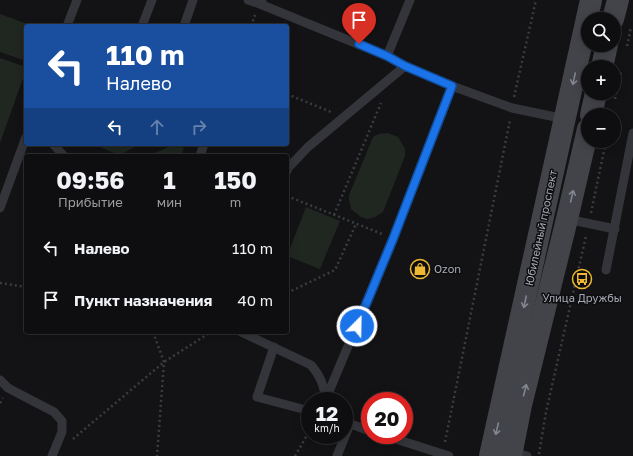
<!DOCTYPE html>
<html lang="ru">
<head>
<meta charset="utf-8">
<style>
  body { margin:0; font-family:"Golos Text",sans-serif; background:#1c1c1e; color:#f1f3f6; height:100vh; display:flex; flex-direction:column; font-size:15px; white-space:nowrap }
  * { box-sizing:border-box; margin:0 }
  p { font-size:13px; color:#9b9c9f }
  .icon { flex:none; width:22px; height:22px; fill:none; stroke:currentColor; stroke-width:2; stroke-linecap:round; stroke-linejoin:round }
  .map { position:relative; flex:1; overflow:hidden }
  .side { position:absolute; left:24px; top:154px; width:265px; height:180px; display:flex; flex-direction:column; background:#0e0e10; border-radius:4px; box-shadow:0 2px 10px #0003,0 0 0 1px #2e2e30 }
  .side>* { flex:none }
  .top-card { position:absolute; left:24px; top:24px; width:265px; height:122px; border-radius:4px; box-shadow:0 2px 10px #0003,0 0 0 1px #2e2e30; background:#1a4fa0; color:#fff; overflow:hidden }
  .buttons { position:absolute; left:581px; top:12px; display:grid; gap:8px }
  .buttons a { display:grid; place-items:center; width:40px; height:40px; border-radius:50%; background:#0e0e10; box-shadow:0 2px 10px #0003,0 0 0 1px #2e2e30; font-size:20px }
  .speed { position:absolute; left:301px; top:392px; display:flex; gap:8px; font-size:20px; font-weight:700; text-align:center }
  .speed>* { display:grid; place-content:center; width:52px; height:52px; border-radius:50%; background:#0e0e10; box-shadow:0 2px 10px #0003,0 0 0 1px #2e2e30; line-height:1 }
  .speed small { font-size:10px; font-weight:400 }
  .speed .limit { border:6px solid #d22; background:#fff; color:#111 }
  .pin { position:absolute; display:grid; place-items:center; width:34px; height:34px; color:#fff; margin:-41px -17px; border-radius:50% 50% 50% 0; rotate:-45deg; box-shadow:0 0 4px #0007 }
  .pin .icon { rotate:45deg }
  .me { position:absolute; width:44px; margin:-22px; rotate:23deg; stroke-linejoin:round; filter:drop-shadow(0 0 3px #0008) }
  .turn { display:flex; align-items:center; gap:14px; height:84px; padding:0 16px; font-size:18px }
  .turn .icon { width:52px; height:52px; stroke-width:2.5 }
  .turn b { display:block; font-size:28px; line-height:34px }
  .lanes { display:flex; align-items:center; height:38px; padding:0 16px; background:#0003; justify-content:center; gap:20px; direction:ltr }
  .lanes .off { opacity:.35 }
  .eta { display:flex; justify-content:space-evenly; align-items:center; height:68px; text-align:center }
  .eta b { font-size:24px; font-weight:700; line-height:28px }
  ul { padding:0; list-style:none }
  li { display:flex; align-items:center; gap:12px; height:52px; padding:0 16px }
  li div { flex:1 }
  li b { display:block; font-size:15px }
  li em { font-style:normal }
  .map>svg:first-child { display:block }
</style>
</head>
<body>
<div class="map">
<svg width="633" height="456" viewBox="0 0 633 456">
  <rect width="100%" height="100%" fill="#131315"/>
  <g fill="#1f2720">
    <polygon points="0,14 33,26 26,26 26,61 0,52"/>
    <polygon points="0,58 26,67 26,70 0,143"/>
    <polygon points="388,133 398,137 405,149 405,156 383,212 375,217 367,219 361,217 351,209 349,199 349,195 373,137 379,134"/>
    <polygon points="96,144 141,144 119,155 95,145"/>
    <polygon points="174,144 184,148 181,156 149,156"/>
    <polygon points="306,207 340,221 320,269 287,256"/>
  </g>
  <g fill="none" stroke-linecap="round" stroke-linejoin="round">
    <g stroke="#3a3c40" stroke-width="2.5" stroke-dasharray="2 3" stroke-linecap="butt">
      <polyline points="251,26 255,15"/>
      <polyline points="627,46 631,27"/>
      <polyline points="287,94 331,112"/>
      <polyline points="514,97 536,0"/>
      <polyline points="615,99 621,72"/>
      <polyline points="287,196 382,234"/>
      <polyline points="591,213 606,141"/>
      <polyline points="334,215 381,103"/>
      <polyline points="0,283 26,287"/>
      <polyline points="287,293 335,270 356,224"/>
      <polyline points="153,332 164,362 157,456"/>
      <polyline points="0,403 3,398"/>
      <polyline points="73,439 164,362 211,332"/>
      <polyline points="445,442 510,120"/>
      <polyline points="539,454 546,412 586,236"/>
      <polyline points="295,456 310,430"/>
    </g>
    <g stroke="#34353a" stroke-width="9">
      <polyline points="248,0 260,4"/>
      <polyline points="262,0 260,4 387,56"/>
      <polyline points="67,26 77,0"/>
      <polyline points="142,26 152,0"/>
      <polyline points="184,26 193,0"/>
      <polyline points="405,66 452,86 512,108 565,119"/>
      <polyline points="53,144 64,156"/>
      <polyline points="200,156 204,144"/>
      <polyline points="287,171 288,168 308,147 405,66 387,56 410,0"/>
      <polyline points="0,208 26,137"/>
      <polyline points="567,219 615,229"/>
      <polyline points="606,270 633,133"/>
      <path d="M 241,332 L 311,365 C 321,377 323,384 326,399"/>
      <polyline points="274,347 257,397 310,411"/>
      <polyline points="0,380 8,388 54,412 62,421 62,432 52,456"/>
      <polyline points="325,401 393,239 452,86"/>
      <polyline points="345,422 370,431"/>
      <polyline points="383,435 449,456"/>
      <polyline points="512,452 527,456"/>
      <polyline points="337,456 350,424"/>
    </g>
    <g stroke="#424449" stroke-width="22">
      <polyline points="613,19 618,0"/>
      <polyline points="602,67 607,45"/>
      <polyline points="591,115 596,93"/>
      <polyline points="490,456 591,0"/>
      <polyline points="511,456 521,405 567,219 588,129"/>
    </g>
  </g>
  <defs><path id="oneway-shaft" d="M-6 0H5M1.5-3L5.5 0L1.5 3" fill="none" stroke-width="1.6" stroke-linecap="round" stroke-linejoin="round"/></defs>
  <g stroke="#82868f">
    <use href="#oneway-shaft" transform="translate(574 79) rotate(102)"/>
    <use href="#oneway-shaft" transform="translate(572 196) rotate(-77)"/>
    <use href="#oneway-shaft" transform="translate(525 302) rotate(102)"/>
    <use href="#oneway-shaft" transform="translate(525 390) rotate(-76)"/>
    <use href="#oneway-shaft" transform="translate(497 429) rotate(103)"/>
  </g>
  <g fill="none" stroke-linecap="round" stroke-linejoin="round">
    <defs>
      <polyline id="route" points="357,326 393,239 452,86 405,66 387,56 359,44"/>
    </defs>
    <use href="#route" stroke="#114b97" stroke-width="10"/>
    <use href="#route" stroke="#1a73e8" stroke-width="7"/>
  </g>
  <defs>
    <symbol id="shop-ring" viewBox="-11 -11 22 22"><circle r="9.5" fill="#0e0e10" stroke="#eeb832" stroke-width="1.5"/><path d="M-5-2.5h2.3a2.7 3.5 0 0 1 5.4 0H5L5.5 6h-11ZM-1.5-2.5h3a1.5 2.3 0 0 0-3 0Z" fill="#eeb832"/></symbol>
    <symbol id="bus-ring" viewBox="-11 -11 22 22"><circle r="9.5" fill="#0e0e10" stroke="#eeb832" stroke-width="1.5"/><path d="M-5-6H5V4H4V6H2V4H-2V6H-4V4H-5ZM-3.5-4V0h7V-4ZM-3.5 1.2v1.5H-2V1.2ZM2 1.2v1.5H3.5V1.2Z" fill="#eeb832"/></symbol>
  </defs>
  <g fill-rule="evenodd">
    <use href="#shop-ring" x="409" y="258" width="22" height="22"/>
    <use href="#bus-ring" x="571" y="268" width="22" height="22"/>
  </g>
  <g text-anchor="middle" stroke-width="3" stroke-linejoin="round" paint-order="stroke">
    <g font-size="11" fill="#a5a9b5" stroke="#0e0e10">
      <text transform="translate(541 228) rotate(-78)" y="4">Юбилейный проспект</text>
    </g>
    <g font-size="11" fill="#a5a9b5" stroke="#0e0e10" text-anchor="start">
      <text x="434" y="273">Ozon</text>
      <text x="582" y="302" text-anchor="middle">Улица Дружбы</text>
    </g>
  </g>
</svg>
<div class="buttons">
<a><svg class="icon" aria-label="search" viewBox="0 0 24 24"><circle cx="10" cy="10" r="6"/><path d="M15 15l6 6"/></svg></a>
<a>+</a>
<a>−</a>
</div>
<div class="speed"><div>12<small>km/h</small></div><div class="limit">20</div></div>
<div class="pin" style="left:359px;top:44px;background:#d93025"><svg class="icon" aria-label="arrive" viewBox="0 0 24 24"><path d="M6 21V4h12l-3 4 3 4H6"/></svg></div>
<svg class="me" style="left:357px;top:326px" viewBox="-20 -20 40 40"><circle r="17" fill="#1a73e8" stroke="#fff" stroke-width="3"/><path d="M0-11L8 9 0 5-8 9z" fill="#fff"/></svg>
<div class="top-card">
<div class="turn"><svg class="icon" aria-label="left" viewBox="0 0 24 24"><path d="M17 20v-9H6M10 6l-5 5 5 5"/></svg><div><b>110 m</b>Налево</div></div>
<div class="lanes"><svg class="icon" aria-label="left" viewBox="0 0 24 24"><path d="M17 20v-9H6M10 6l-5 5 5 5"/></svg><svg class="icon off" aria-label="ahead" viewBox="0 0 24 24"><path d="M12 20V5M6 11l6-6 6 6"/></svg><svg class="icon off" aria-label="right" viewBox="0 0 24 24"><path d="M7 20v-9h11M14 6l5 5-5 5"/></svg></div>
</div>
<section class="side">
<div class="eta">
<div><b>09:56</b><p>Прибытие</p></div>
<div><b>1</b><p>мин</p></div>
<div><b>150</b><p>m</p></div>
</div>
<ul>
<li><svg class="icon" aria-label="left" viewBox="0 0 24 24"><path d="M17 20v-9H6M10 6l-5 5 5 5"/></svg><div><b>Налево</b></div><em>110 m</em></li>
<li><svg class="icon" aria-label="arrive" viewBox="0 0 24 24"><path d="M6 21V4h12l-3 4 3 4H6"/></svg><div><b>Пункт назначения</b></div><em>40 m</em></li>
</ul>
</section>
</div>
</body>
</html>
